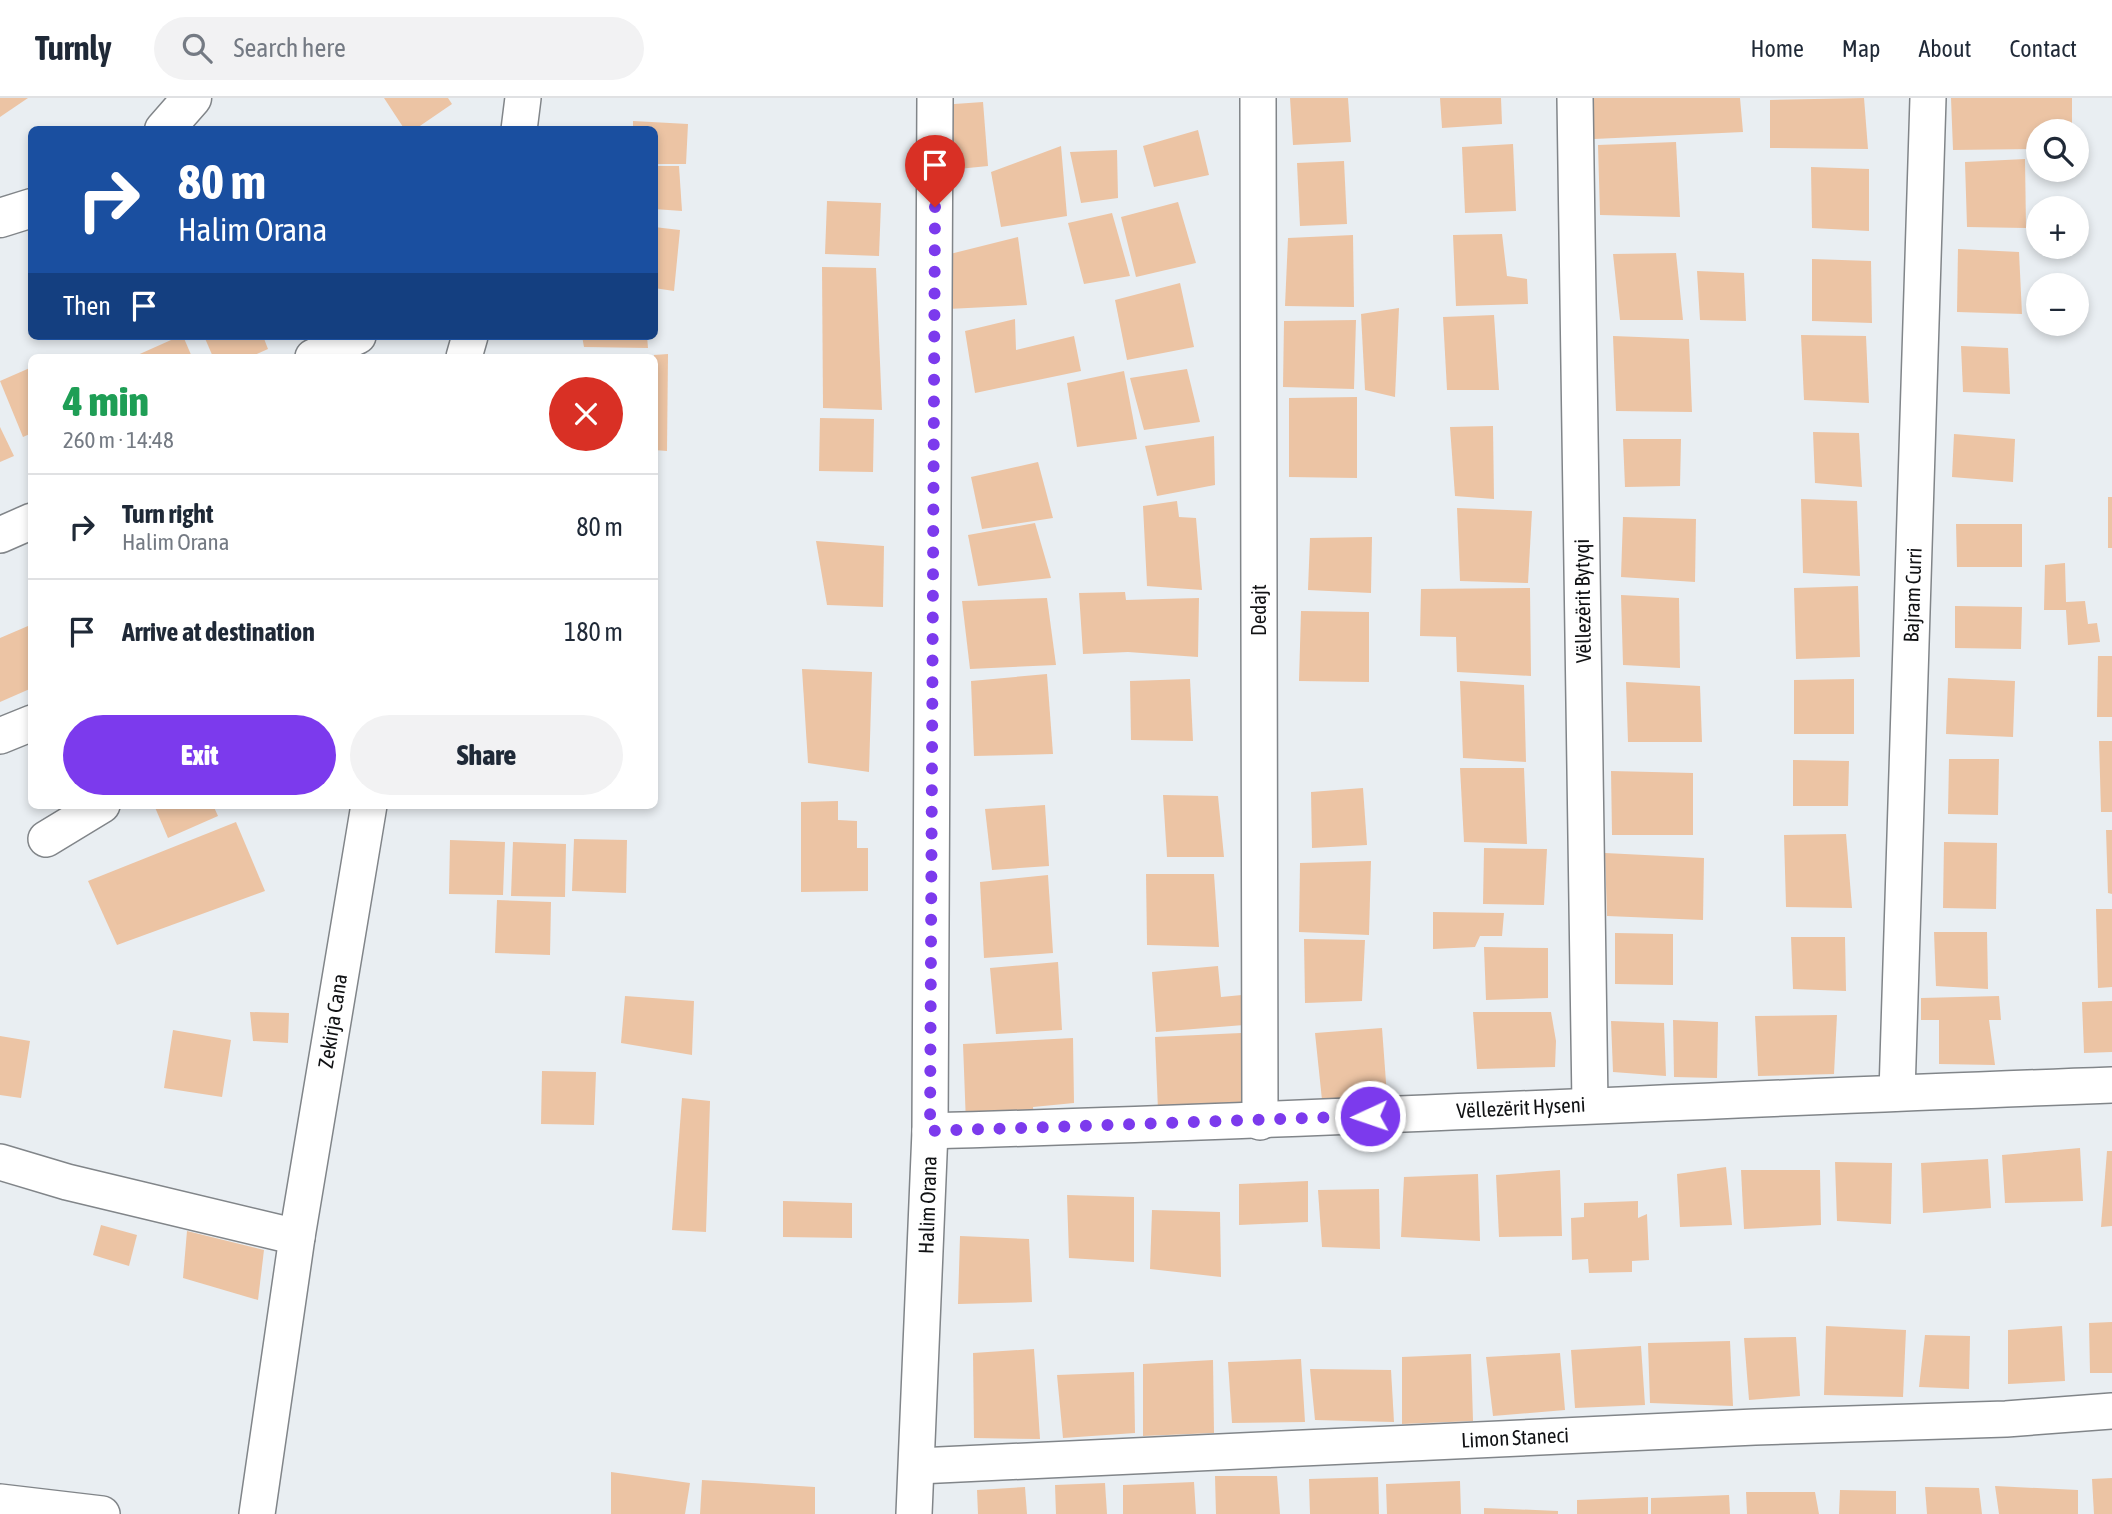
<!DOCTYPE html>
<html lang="en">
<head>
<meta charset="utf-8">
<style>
  body { margin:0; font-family:"Asap Condensed",sans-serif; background:#f2f2f3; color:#1f2937; height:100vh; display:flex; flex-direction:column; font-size:26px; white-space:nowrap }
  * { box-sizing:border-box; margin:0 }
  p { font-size:23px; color:#747a83 }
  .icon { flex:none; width:38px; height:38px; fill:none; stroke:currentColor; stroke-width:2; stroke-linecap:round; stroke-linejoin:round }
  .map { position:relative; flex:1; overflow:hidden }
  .drawer { position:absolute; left:28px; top:256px; width:630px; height:455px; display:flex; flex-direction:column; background:#fff; border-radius:10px; box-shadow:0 4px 10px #0003 }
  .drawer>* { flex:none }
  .guide { position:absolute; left:28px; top:28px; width:630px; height:214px; border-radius:10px; box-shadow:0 4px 10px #0003; background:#1a4fa0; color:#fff; overflow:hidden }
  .controls { position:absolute; left:2026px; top:21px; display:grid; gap:14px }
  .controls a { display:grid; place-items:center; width:63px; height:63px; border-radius:50%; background:#fff; box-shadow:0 4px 10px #0003; font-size:35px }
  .pin { position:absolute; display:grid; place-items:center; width:60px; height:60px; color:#fff; margin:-72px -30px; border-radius:50% 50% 50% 0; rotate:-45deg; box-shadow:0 0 7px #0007 }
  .pin .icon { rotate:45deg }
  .me { position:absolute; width:77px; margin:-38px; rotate:267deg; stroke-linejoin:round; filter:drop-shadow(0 0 5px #0008) }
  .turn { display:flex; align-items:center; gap:24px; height:147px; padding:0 35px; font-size:32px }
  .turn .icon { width:91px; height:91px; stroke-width:2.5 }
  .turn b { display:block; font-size:49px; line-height:60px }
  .then { display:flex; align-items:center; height:66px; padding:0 35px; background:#0003; gap:14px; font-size:26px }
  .round { display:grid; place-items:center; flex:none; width:74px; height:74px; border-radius:37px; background:#f2f2f3 }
  .summary { display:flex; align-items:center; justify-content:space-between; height:119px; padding:0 35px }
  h1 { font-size:42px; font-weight:800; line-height:52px; color:#1e9e55 }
  .cta { display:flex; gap:14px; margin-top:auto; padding:14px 35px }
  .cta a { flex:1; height:80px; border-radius:42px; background:#7c3aed; color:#fff; font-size:28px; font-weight:800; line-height:80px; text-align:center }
  .cta a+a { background:#f2f2f3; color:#1f2937 }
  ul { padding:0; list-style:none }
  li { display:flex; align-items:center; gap:21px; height:105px; padding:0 35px; border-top:2px solid #e0e1e3 }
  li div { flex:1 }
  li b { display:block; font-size:26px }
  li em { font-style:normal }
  header { display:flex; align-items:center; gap:42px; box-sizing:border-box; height:98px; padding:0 35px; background:#fff; border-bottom:2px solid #e0e1e3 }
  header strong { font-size:33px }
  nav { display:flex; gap:38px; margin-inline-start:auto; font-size:24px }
  .search { width:490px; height:63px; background:#f2f2f3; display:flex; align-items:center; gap:18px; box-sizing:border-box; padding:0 24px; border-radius:38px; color:#747a83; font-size:26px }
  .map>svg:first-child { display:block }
</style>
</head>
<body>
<header>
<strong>Turnly</strong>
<div class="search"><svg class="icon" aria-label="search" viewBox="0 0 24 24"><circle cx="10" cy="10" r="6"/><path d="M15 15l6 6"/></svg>Search here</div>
<nav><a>Home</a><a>Map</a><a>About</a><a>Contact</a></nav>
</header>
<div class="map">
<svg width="2112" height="1416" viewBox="0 0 2112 1416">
  <rect width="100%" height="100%" fill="#e9eef2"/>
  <g fill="#ecc4a4">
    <polygon points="0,0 28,0 0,19"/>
    <polygon points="384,0 448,0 452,6 414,32 405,32"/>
    <polygon points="1290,0 1348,0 1351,44 1293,47"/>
    <polygon points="1440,0 1501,0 1502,26 1442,30"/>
    <polygon points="1594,0 1740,0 1743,34 1594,41"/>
    <polygon points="1864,0 1868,51 1770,50 1770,2"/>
    <polygon points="1951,0 2072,0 2072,33 2039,33 2039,51 1953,52"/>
    <polygon points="983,4 988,68 948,72 940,7"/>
    <polygon points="633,23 688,26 686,66 654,66 654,32 633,32"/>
    <polygon points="1198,32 1209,77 1154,89 1143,48"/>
    <polygon points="1676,44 1680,119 1600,117 1598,47"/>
    <polygon points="1513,46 1516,113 1465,115 1462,49"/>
    <polygon points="1061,48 1067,118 1001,129 991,74"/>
    <polygon points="1117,52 1118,100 1081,105 1070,54"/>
    <polygon points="2025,61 2026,130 1967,129 1965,64"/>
    <polygon points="1344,63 1347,126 1300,128 1297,65"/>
    <polygon points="654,68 679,68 682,113 654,111"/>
    <polygon points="1811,69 1869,71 1869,133 1812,130"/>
    <polygon points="827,103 881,105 879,158 825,156"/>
    <polygon points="1178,104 1196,165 1136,179 1121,119"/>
    <polygon points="1112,115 1130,178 1084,186 1068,125"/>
    <polygon points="654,129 680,132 674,193 654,190"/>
    <polygon points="1502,136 1507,178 1527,181 1528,206 1456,208 1453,137"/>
    <polygon points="1353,137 1354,209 1285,208 1288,140"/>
    <polygon points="1018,139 1027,207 948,211 946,157"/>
    <polygon points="1958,151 2019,154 2022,216 1957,214"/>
    <polygon points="1676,155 1683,222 1620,222 1613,156"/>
    <polygon points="1812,161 1871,163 1872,225 1812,223"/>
    <polygon points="822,169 876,170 882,312 823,310"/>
    <polygon points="1697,173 1744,175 1746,223 1700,222"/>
    <polygon points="1180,185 1194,249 1127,262 1115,202"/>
    <polygon points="1399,210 1395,299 1365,292 1361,216"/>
    <polygon points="1494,217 1499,292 1447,292 1443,219"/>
    <polygon points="1015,221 1016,252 1074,238 1081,273 975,295 965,233"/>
    <polygon points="1356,222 1354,291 1283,289 1284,223"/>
    <polygon points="1801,237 1866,238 1869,305 1804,302"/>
    <polygon points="183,238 192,259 133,259 180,238"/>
    <polygon points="204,238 263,238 268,251 250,259 213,259"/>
    <polygon points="582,238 647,238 648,250 584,249"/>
    <polygon points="1613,238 1689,241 1692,314 1616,313"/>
    <polygon points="1961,248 2008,250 2010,296 1963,294"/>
    <polygon points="668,256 667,353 654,352 654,257"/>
    <polygon points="32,269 32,335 23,339 0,283"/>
    <polygon points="1187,271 1200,324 1144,332 1130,280"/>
    <polygon points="1124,273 1137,341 1077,349 1067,285"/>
    <polygon points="1357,299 1357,380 1289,379 1289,300"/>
    <polygon points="820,320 874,321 873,374 819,373"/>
    <polygon points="1493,328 1494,401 1455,398 1450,329"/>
    <polygon points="0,329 14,358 0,364"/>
    <polygon points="1813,334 1859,335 1862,389 1815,385"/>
    <polygon points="1954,336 2015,341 2013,384 1952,379"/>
    <polygon points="1214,338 1215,387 1157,398 1145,348"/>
    <polygon points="1623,341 1681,341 1680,388 1625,389"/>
    <polygon points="1038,364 1053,420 982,431 971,379"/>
    <rect x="2108" y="399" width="4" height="51"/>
    <polygon points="1801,401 1857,403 1860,478 1803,475"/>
    <polygon points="1177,403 1179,419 1196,420 1202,492 1147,488 1143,408"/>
    <polygon points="1457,410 1532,413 1528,485 1460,483"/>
    <polygon points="1623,419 1696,421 1695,484 1621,479"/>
    <polygon points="1035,425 1051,480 978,488 968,437"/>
    <polygon points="1956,426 2022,426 2022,469 1957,469"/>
    <polygon points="1372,439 1371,495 1308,492 1310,440"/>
    <polygon points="816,443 884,448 883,509 827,507"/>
    <polygon points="2065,465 2066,504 2085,503 2088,526 2097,525 2100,544 2068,547 2066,512 2044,512 2045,467"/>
    <polygon points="1858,488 1860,559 1796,561 1794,490"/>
    <polygon points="1530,490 1531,578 1457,574 1456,539 1420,538 1421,491"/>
    <polygon points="1125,494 1126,502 1199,500 1198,559 1128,554 1083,556 1079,495"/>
    <polygon points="1621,497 1679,500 1680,570 1623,567"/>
    <polygon points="1047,500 1056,567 970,571 962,503"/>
    <polygon points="1955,508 2022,509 2021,551 1955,550"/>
    <polygon points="1301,513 1369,514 1369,584 1299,583"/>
    <polygon points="28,528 32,535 32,590 0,604 0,540"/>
    <polygon points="2098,558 2112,558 2112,619 2097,619"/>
    <polygon points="802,571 872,574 869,674 808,665"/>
    <polygon points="1047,576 1053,656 974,658 971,583"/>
    <polygon points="1948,580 2015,583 2013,639 1946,636"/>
    <polygon points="1190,581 1193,643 1131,642 1130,583"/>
    <polygon points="1854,581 1854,636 1794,636 1794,582"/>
    <polygon points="1460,583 1524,587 1526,664 1463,660"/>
    <polygon points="1626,584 1700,588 1702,644 1628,644"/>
    <polygon points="2099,643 2112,643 2112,714 2101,714"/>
    <polygon points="1949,661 1999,661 1998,717 1948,716"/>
    <polygon points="1793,662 1849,663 1848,708 1793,708"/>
    <polygon points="1460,670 1524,670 1527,746 1464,744"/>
    <polygon points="1611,673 1693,675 1693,737 1612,737"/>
    <polygon points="1363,690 1367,747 1312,750 1311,694"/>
    <polygon points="1163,697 1218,698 1224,759 1167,759"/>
    <polygon points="838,703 838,722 857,723 857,750 868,750 868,793 801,794 801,704"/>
    <polygon points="154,707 213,707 218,718 168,740"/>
    <polygon points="1045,707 1049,768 992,772 985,711"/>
    <polygon points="236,724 265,793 117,847 88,783"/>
    <polygon points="2106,732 2112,732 2112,796 2108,795"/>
    <polygon points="1846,736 1852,810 1786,809 1784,737"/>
    <polygon points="574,741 627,742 626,795 572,793"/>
    <polygon points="450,742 505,744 503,797 449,796"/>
    <polygon points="513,744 566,746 565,799 511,798"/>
    <polygon points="1944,744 1997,745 1996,811 1943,810"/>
    <polygon points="1484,750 1547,751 1544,807 1483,806"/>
    <polygon points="1605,755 1704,760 1703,822 1607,818"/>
    <polygon points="1371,763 1369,837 1299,834 1300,765"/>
    <polygon points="1146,776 1214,776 1219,849 1147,847"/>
    <polygon points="1048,777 1053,855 984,860 980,784"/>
    <polygon points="497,802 551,804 550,857 495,855"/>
    <polygon points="2096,811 2112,811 2112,889 2098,890"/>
    <polygon points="1433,814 1504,815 1502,838 1480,838 1475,849 1433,851"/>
    <polygon points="1934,834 1987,834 1988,891 1936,888"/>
    <polygon points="1615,835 1673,836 1673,887 1615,886"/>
    <polygon points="1791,839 1845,839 1846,893 1793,891"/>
    <polygon points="1304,841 1365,842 1362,903 1305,905"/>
    <polygon points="1484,849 1548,850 1548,900 1486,902"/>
    <polygon points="1058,864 1062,932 996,936 990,870"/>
    <polygon points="1218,868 1221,899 1242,897 1244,927 1156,934 1152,874"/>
    <polygon points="625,898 694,903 692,957 621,945"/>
    <polygon points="1999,898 2001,922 1989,922 1995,967 1939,966 1939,922 1921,922 1921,900"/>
    <polygon points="2112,903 2112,954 2084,955 2082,904"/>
    <polygon points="250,914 289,915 288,945 253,943"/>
    <polygon points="1473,914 1551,914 1556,943 1555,969 1477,971"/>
    <polygon points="1837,917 1834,976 1758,978 1755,918"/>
    <polygon points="1673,922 1718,924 1717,980 1674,979"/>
    <polygon points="1611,923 1664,925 1666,978 1613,974"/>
    <polygon points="1382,930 1387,998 1322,1002 1315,935"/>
    <polygon points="173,932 231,942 222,999 164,990"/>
    <polygon points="1241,935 1244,1009 1158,1012 1155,939"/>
    <polygon points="0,938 30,943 21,1000 0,997"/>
    <polygon points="1073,940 1074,1005 1033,1009 1034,1022 966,1026 963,946"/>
    <polygon points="542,973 596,974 594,1027 541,1026"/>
    <polygon points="682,1000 710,1003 706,1134 672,1132"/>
    <polygon points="2080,1050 2083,1103 2005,1105 2002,1057"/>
    <polygon points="2107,1053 2112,1053 2112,1128 2101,1129"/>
    <polygon points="1988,1061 1991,1110 1923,1115 1921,1065"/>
    <polygon points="1835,1064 1892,1065 1891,1126 1837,1123"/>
    <polygon points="1726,1069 1732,1127 1680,1129 1677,1076"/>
    <polygon points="1560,1072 1562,1138 1499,1139 1496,1077"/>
    <polygon points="1741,1072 1820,1072 1821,1127 1744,1131"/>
    <polygon points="1478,1076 1480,1143 1401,1139 1404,1079"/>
    <polygon points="1308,1083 1308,1124 1239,1127 1239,1086"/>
    <polygon points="1379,1091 1380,1151 1322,1149 1318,1092"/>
    <polygon points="1067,1097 1134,1099 1134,1164 1069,1160"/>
    <polygon points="783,1103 852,1105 852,1140 783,1139"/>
    <polygon points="1638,1103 1638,1120 1647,1116 1649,1162 1632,1163 1632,1174 1589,1175 1588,1161 1572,1162 1571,1120 1584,1119 1584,1105"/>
    <polygon points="1152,1112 1220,1114 1221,1179 1150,1171"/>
    <polygon points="101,1127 137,1137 129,1168 93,1157"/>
    <polygon points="187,1133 264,1152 258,1202 183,1180"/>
    <polygon points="960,1138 1029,1141 1032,1204 958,1206"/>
    <polygon points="2112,1224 2112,1275 2090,1275 2089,1225"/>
    <polygon points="1826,1228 1906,1232 1903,1299 1824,1297"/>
    <polygon points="2062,1228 2065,1283 2008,1286 2008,1232"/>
    <polygon points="1925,1237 1970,1238 1969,1291 1919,1289"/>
    <polygon points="1796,1239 1800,1298 1749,1302 1744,1240"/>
    <polygon points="1730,1243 1733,1308 1650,1305 1648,1245"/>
    <polygon points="1641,1248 1645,1307 1575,1310 1571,1252"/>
    <polygon points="1034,1251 1040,1341 974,1340 973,1255"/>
    <polygon points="1560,1255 1565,1312 1493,1318 1486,1259"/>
    <polygon points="1471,1256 1473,1323 1402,1326 1402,1259"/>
    <polygon points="1301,1261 1305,1324 1232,1325 1228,1264"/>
    <polygon points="1213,1262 1214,1335 1143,1338 1143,1266"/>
    <polygon points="1310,1271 1391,1272 1394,1324 1315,1322"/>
    <polygon points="1134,1274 1135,1335 1063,1340 1057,1277"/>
    <polygon points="611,1374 690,1385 685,1416 611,1416"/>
    <polygon points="1215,1378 1277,1378 1280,1416 1216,1416"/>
    <polygon points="1378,1379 1379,1416 1310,1416 1309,1381"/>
    <polygon points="2112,1380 2112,1416 2094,1416 2092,1381"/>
    <polygon points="702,1382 815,1389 815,1416 700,1416"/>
    <polygon points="1460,1383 1461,1416 1387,1416 1386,1386"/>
    <polygon points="1194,1384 1196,1416 1123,1416 1123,1387"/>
    <polygon points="1105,1385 1107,1416 1056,1416 1055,1387"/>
    <polygon points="1995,1388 2078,1392 2078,1416 1999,1416"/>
    <polygon points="1025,1389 1027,1416 978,1416 977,1392"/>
    <polygon points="1925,1389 1979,1390 1982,1416 1927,1416"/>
    <polygon points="1840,1392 1896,1393 1896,1416 1839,1416"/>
    <polygon points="1746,1394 1815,1394 1819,1416 1747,1416"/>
    <polygon points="1729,1397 1730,1416 1651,1416 1651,1400"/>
    <polygon points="1648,1399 1648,1416 1577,1416 1577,1402"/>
    <polygon points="1484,1410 1558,1413 1558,1416 1484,1416"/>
  </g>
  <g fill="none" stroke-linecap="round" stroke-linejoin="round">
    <defs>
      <g id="minor">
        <polyline points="1258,0 1260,1024"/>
        <polyline points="1575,0 1590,1007"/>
        <polyline points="519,32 523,0"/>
        <polyline points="313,259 358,238"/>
        <polyline points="464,259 470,238"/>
        <polyline points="0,437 32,423"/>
        <polyline points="0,638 32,625"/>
        <polyline points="46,741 102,707"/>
        <polyline points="1897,995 1928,0"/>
        <path d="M 930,1033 C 1324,1022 1718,1001 2112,987"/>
        <polyline points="0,1064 67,1084 297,1139"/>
        <polyline points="918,1368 1755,1329 2006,1321 2112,1313"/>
        <polyline points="0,1404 102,1416"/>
        <polyline points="257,1416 297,1139 369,707"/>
        <polyline points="914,1416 930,1033 935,0"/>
      </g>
      <g id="major">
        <polyline points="164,32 192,0"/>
        <polyline points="0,120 32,110"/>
      </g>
    </defs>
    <use href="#minor" stroke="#818589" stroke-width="38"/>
    <use href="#major" stroke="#818589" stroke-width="41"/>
    <use href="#minor" stroke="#fff" stroke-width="35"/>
    <use href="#major" stroke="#fff" stroke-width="38"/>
  </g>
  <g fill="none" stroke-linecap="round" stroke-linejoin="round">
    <polyline stroke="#7c3aed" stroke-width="12" stroke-dasharray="0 21.6" points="935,109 930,1033 1370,1018"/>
  </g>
  <g text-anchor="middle" stroke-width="6" stroke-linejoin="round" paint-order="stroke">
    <g font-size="21" fill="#111214" stroke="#fff">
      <text transform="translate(1913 497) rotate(-88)" y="7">Bajram Curri</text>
      <text transform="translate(1583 503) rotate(-91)" y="7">Vëllezërit Bytyqi</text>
      <text transform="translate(1259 512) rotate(-90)" y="7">Dedajt</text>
      <text transform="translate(333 923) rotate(-81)" y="7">Zekirja Cana</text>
      <text transform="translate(1521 1010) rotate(-3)" y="7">Vëllezërit Hyseni</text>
      <text transform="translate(928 1107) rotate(-88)" y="7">Halim Orana</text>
      <text transform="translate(1515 1340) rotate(-3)" y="7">Limon Staneci</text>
    </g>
  </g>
</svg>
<div class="controls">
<a><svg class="icon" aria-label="search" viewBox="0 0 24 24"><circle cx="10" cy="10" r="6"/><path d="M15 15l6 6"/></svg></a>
<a>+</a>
<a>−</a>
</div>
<div class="pin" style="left:935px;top:109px;background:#d93025"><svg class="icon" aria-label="arrive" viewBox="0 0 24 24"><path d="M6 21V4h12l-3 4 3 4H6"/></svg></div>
<svg class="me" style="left:1370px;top:1018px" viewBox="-20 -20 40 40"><circle r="17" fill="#7c3aed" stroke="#fff" stroke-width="3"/><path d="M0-11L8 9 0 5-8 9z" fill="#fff"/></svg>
<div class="guide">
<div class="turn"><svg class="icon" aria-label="right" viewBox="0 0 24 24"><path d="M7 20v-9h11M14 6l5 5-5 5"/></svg><div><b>80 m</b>Halim Orana</div></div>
<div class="then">Then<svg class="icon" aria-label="arrive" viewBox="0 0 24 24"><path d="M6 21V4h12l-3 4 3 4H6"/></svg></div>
</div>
<section class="drawer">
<div class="summary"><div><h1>4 min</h1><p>260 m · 14:48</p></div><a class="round" style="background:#d93025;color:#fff"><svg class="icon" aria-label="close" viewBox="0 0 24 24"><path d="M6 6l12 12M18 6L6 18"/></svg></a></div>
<ul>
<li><svg class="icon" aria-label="right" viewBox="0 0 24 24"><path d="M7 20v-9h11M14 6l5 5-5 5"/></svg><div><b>Turn right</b><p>Halim Orana</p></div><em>80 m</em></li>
<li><svg class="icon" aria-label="arrive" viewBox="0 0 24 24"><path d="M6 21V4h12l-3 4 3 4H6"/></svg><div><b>Arrive at destination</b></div><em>180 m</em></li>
</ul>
<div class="cta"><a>Exit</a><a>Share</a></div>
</section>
</div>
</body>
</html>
